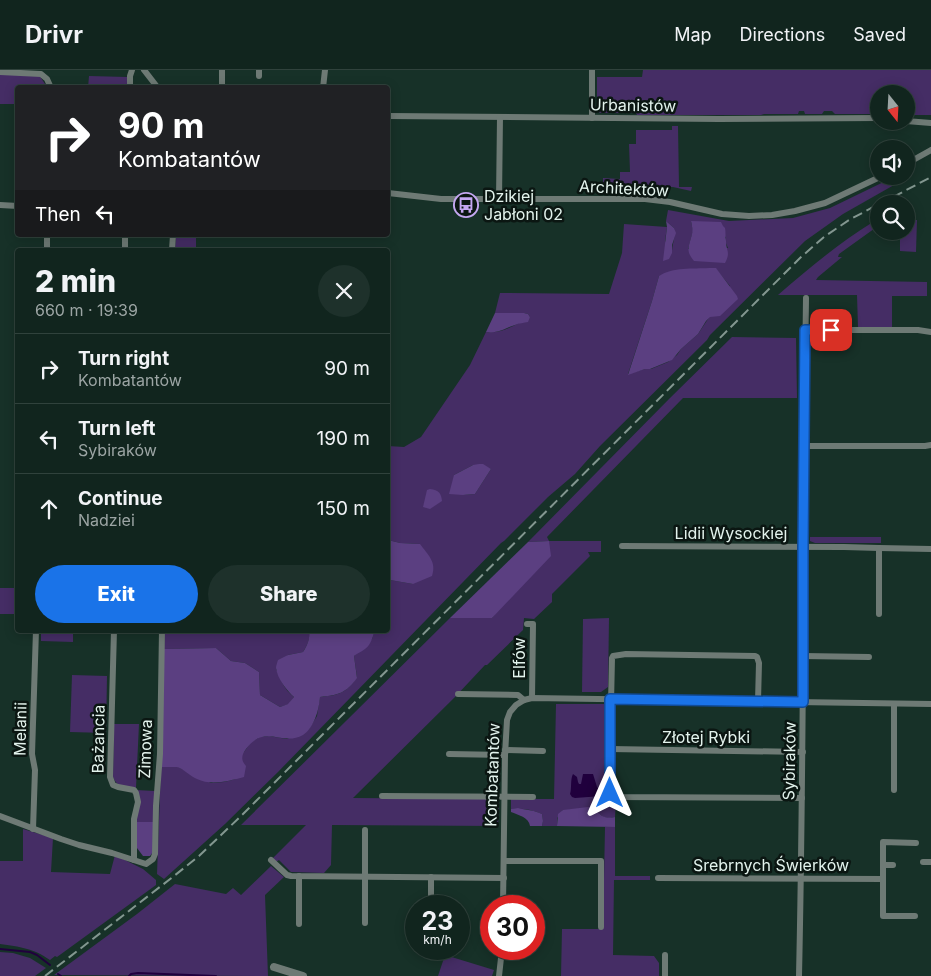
<!DOCTYPE html>
<html lang="en">
<head>
<meta charset="utf-8">
<style>
  body { margin:0; font-family:Inter,sans-serif; background:#1e312b; color:#f1f3f6; height:100vh; display:flex; flex-direction:column; font-size:19px; white-space:nowrap }
  * { box-sizing:border-box; margin:0 }
  p { font-size:16px; color:#9ca5a4 }
  .icon { flex:none; width:28px; height:28px; fill:none; stroke:currentColor; stroke-width:2; stroke-linecap:round; stroke-linejoin:round }
  .map { position:relative; flex:1; overflow:hidden }
  .sheet { position:absolute; left:15px; top:178px; width:375px; height:385px; display:flex; flex-direction:column; background:#11251e; border-radius:5px; box-shadow:0 2px 12px #0003,0 0 0 1px #30423c }
  .sheet>* { flex:none }
  .top-card { position:absolute; left:15px; top:15px; width:375px; height:152px; border-radius:5px; box-shadow:0 2px 12px #0003,0 0 0 1px #30423c; background:#202124; color:#fff; overflow:hidden }
  .needle { width:32px; rotate:162deg }
  .controls { position:absolute; left:870px; top:15px; display:grid; gap:10px }
  .controls a { display:grid; place-items:center; width:45px; height:45px; border-radius:50%; background:#11251e; box-shadow:0 2px 12px #0003,0 0 0 1px #30423c; font-size:25px }
  .speed { position:absolute; left:405px; top:825px; display:flex; gap:10px; font-size:25px; font-weight:700; text-align:center }
  .speed>* { display:grid; place-content:center; width:65px; height:65px; border-radius:50%; background:#11251e; box-shadow:0 2px 12px #0003,0 0 0 1px #30423c; line-height:1 }
  .speed small { font-size:12px; font-weight:400 }
  .speed .limit { border:8px solid #d22; background:#fff; color:#111 }
  .pin { position:absolute; display:grid; place-items:center; width:42px; height:42px; color:#fff; margin:-21px; border-radius:10px; box-shadow:0 2px 8px #0006 }
  .me { position:absolute; width:55px; margin:-28px; rotate:0deg; stroke-linejoin:round; filter:drop-shadow(0 0 4px #0008) }
  .turn { display:flex; align-items:center; gap:18px; height:105px; padding:0 20px; font-size:22px }
  .turn .icon { width:65px; height:65px; stroke-width:2.5 }
  .turn b { display:block; font-size:35px; line-height:42px }
  .then { display:flex; align-items:center; height:48px; padding:0 20px; background:#0003; gap:10px; font-size:19px }
  .round { display:grid; place-items:center; flex:none; width:52px; height:52px; border-radius:26px; background:#1e312b }
  .summary { display:flex; align-items:center; justify-content:space-between; height:85px; padding:0 20px }
  h1 { font-size:30px; font-weight:800; line-height:38px }
  .action { display:flex; gap:10px; margin-top:auto; padding:10px 20px }
  .action a { flex:1; height:58px; border-radius:30px; background:#1a73e8; color:#fff; font-size:20px; font-weight:800; line-height:58px; text-align:center }
  .action a+a { background:#1e312b; color:#f1f3f6 }
  ul { padding:0; list-style:none }
  li { display:flex; align-items:center; gap:15px; height:70px; padding:0 20px; border-top:1px solid #30423c }
  li div { flex:1 }
  li b { display:block; font-size:19px }
  li em { font-style:normal }
  header { display:flex; align-items:center; gap:30px; box-sizing:border-box; height:70px; padding:0 25px; background:#11251e; border-bottom:1px solid #30423c }
  header strong { font-size:24px }
  nav { display:flex; gap:28px; margin-inline-start:auto; font-size:18px }
  .map>svg:first-child { display:block }
</style>
</head>
<body>
<header>
<strong>Drivr</strong>
<nav><a>Map</a><a>Directions</a><a>Saved</a></nav>
</header>
<div class="map">
<svg width="931" height="906" viewBox="0 0 931 906">
  <rect width="100%" height="100%" fill="#173128"/>
  <g fill="#452d65" fill-rule="evenodd">
    <polygon points="643,0 931,0 931,45 906,45 906,24 879,24 879,44 835,44 832,41 824,41 822,44 805,44 804,41 799,41 798,44 764,44 761,45 637,45 636,43 600,43 597,40 597,7 642,7"/>
    <polygon points="0,4 39,5 47,17 18,18 17,34 0,34"/>
    <polygon points="89,6 128,7 127,17 88,18"/>
    <polygon points="672,56 678,56 679,117 692,117 691,121 673,117 603,117 603,108 620,109 620,102 630,102 629,74 636,74 636,60 672,60"/>
    <path d="M 896,106 L 902,106 L 901,111 L 843,144 L 805,171 L 710,265 L 707,270 L 600,376 L 575,404 L 548,427 L 504,471 L 501,473 L 278,702 L 225,754 L 164,809 L 157,804 L 161,697 L 178,697 L 211,713 L 224,712 L 236,709 L 242,691 L 242,685 L 251,672 L 260,667 L 269,666 L 287,669 L 309,659 L 317,646 L 320,627 C 338,625 346,624 357,607 L 354,586 L 372,569 L 375,560 L 388,560 L 388,511 L 390,510 L 413,514 L 420,474 L 400,473 L 388,470 L 388,376 L 404,377 L 421,367 L 470,295 L 486,262 C 502,264 517,254 530,247 L 528,244 L 524,243 L 495,243 L 500,223 L 609,224 L 622,183 L 624,154 L 667,157 L 665,171 L 672,183 C 672,173 676,168 674,158 L 666,151 L 668,140 L 729,151 L 793,148 L 830,138 ZM 691,151 L 726,167 L 725,171 L 728,178 L 688,179 L 693,161 ZM 716,199 L 730,216 L 698,264 L 681,279 L 677,285 L 668,292 L 651,299 L 645,299 L 628,304 L 652,231 L 659,206 ZM 473,395 L 491,399 L 475,424 L 463,425 L 454,405 Z"/>
    <polygon points="906,150 917,150 916,182 900,181 900,161 906,161"/>
    <path d="M 873,152 L 878,156 L 839,184 L 838,187 L 842,187 L 818,207 L 816,210 L 927,212 L 927,226 L 892,226 L 892,257 L 858,257 L 857,225 L 778,225 C 808,199 839,173 873,152 Z"/>
    <polygon points="176,165 196,165 196,180 175,180"/>
    <polygon points="732,267 796,268 797,328 683,328 547,467 549,471 601,471 601,482 588,482 590,486 552,524 552,532 534,549 524,548 523,560 487,595 485,595 455,627 353,728 499,729 498,756 332,755 331,795 324,803 291,802 279,790 276,792 273,788 306,755 241,755 450,548 492,548 549,471 528,472 670,328"/>
    <polygon points="810,467 881,467 881,473 815,473 810,471"/>
    <rect x="0" y="518" width="17" height="26"/>
    <polygon points="609,548 608,617 601,622 582,622 583,549"/>
    <polygon points="41,560 73,560 73,572 41,571"/>
    <path d="M 165,560 L 309,560 C 310,570 308,574 303,582 L 288,585 L 276,599 C 281,611 284,619 294,627 L 289,634 L 280,637 L 260,625 L 259,602 L 245,593 L 231,591 L 216,578 L 164,579 Z"/>
    <polygon points="72,605 107,606 106,663 70,662"/>
    <path d="M 556,634 L 608,634 L 607,730 L 616,730 L 615,747 C 599,750 602,742 592,740 C 583,739 572,740 563,740 L 557,748 L 557,756 L 542,756 L 543,751 L 542,744 C 532,739 521,738 511,739 L 511,729 L 554,729 Z"/>
    <path d="M 114,654 L 139,654 L 136,718 C 126,717 117,718 113,707 Z"/>
    <polygon points="136,720 155,721 154,752 136,752"/>
    <polygon points="605,757 615,757 615,806 650,806 650,810 614,810 613,885 654,886 659,893 659,906 561,906 562,859 603,859"/>
    <path d="M 23,759 L 53,768 L 51,802 L 110,804 L 115,785 L 143,799 L 156,810 L 156,815 L 57,887 L 55,886 L 50,890 C 33,878 20,877 0,874 L 0,791 L 23,791 Z"/>
    <polygon points="271,796 284,807 265,825 268,906 54,905 137,844 175,814 226,824 233,818 241,825"/>
    <polygon points="0,882 13,883 30,888 46,898 35,906 0,906"/>
    <polygon points="445,885 494,900 492,906 438,906"/>
  </g>
  <g fill="#5b3f81">
    <polygon points="666,151 674,158 676,163 672,175 672,183 669,189 663,191 667,157"/>
    <path d="M 691,151 L 721,152 L 723,156 L 725,158 C 726,163 725,167 726,171 C 726,181 731,182 725,193 L 694,191 C 685,180 689,177 692,164 C 693,160 692,156 691,151 Z"/>
    <path d="M 709,198 L 716,198 L 737,226 L 738,229 L 720,246 L 710,247 L 706,251 L 698,264 L 681,279 L 672,290 L 650,299 L 645,299 L 628,305 L 652,231 L 659,206 C 673,197 693,199 709,198 Z"/>
    <path d="M 495,243 L 524,243 L 528,244 L 530,247 L 528,252 C 524,253 519,253 515,255 C 505,258 498,264 486,262 Z"/>
    <polygon points="479,394 483,394 491,399 475,424 463,425 449,424 454,405 473,395"/>
    <path d="M 430,419 C 439,420 441,423 442,431 L 430,439 L 423,437 L 427,420 Z"/>
    <path d="M 388,470 L 400,473 L 420,474 C 428,485 437,492 432,506 L 413,514 L 390,510 L 388,511 Z"/>
    <polygon points="549,471 551,486 492,548 450,548 528,472"/>
    <path d="M 309,560 L 375,560 C 373,566 371,575 365,579 C 361,582 358,583 354,586 L 357,608 C 346,623 339,625 320,627 C 319,640 314,658 303,665 C 282,677 265,653 246,679 C 241,686 241,690 246,696 L 244,707 C 229,711 211,716 197,709 C 190,706 184,699 177,697 C 172,697 166,697 161,697 L 164,579 L 216,578 L 231,591 L 245,593 L 259,602 L 260,625 L 280,637 L 288,634 L 294,627 C 287,621 277,608 276,598 C 276,596 277,593 278,590 L 288,585 L 303,582 C 308,574 310,569 309,560 Z"/>
    <path d="M 588,737 C 601,740 598,750 615,747 L 615,757 L 557,756 L 558,744 L 563,740 Z"/>
    <path d="M 518,738 C 526,740 534,740 542,744 L 543,751 L 542,756 L 530,756 C 529,747 518,745 511,742 L 511,739 Z"/>
    <polygon points="136,752 154,752 153,782 150,786 143,786 137,778"/>
  </g>
  <path fill="#20003d" d="M 573,704 L 577,707 L 578,712 L 579,714 L 581,714 L 583,704 L 593,704 L 597,717 L 602,723 L 602,726 L 575,728 L 572,727 L 570,724 C 572,718 570,710 573,704 Z"/>
  <g fill="none" stroke-linecap="round" stroke-linejoin="round">
    <g stroke="#20003d" stroke-width="2">
      <polyline points="0,879 30,882 37,885 50,895"/>
      <polyline points="58,904 61,906"/>
      <polyline points="129,906 131,904 138,903 216,906"/>
    </g>
    <g stroke="#6e7a75" stroke-width="6">
      <polyline points="144,0 158,18"/>
      <polyline points="592,0 592,48"/>
      <polyline points="0,2 41,4 47,9 51,18"/>
      <polyline points="259,6 259,0"/>
      <polyline points="130,18 130,6 132,0"/>
      <polyline points="222,18 222,0"/>
      <polyline points="323,18 325,0"/>
      <polyline points="388,46 719,49 879,48"/>
      <polyline points="906,51 931,53"/>
      <polyline points="906,94 931,80"/>
      <polyline points="388,123 441,129 645,129 670,132 722,144 749,146 772,145 795,141 825,133 882,106"/>
      <polyline points="499,129 500,47"/>
      <polyline points="0,135 18,136"/>
      <polyline points="47,180 47,165"/>
      <polyline points="125,180 125,165"/>
      <polyline points="172,180 173,165"/>
      <polyline points="805,260 918,260 931,262"/>
      <polyline points="810,376 925,376 931,375"/>
      <polyline points="622,476 844,477 879,478 931,479"/>
      <polyline points="879,544 879,478"/>
      <polyline points="527,554 533,554 532,628"/>
      <polyline points="114,560 110,707 113,715 118,717 134,720 136,723 138,732 134,749 134,790"/>
      <polyline points="803,586 869,587"/>
      <polyline points="458,624 518,625 524,630"/>
      <polyline points="758,631 759,593 757,587 755,586 626,584 613,586 612,588 610,679 611,726 612,727 802,728"/>
      <polyline points="610,679 803,682"/>
      <polyline points="505,680 543,681"/>
      <polyline points="449,684 505,685"/>
      <polyline points="894,720 894,634"/>
      <polyline points="382,726 533,727"/>
      <polyline points="0,746 61,769 79,775 112,783 146,794 153,789 155,784 156,736 160,684 162,560"/>
      <polyline points="33,759 35,700 32,684 36,560"/>
      <polyline points="365,760 365,853"/>
      <polyline points="271,790 287,805 291,806 504,808"/>
      <polyline points="504,791 601,791 601,857"/>
      <polyline points="923,792 931,792"/>
      <polyline points="883,795 893,795"/>
      <polyline points="299,806 299,854"/>
      <polyline points="658,808 883,809"/>
      <polyline points="431,836 431,807"/>
      <polyline points="503,836 505,685 507,650 510,642 516,635 524,630 532,628 931,634"/>
      <polyline points="915,846 883,846 883,772 916,773"/>
      <polyline points="665,885 665,906"/>
      <polyline points="499,906 502,879"/>
      <path d="M 799,906 C 804,680 803,454 806,228"/>
    </g>
    <polyline stroke="#6e7a75" stroke-width="8" points="274,897 303,906"/>
    <g stroke="#839790" stroke-width="2" stroke-dasharray="10 5" stroke-linecap="butt">
      <polyline points="880,134 931,107"/>
      <polyline points="45,906 174,806 199,786 242,745 801,187 824,167 849,150 879,134"/>
    </g>
  </g>
  <g fill="none" stroke-linecap="round" stroke-linejoin="round">
    <defs>
      <polyline id="route" points="610,723 610,629 803,632 803,477 805,260 831,260"/>
    </defs>
    <use href="#route" stroke="#114b97" stroke-width="12"/>
    <use href="#route" stroke="#1a73e8" stroke-width="9"/>
  </g>
  <defs>
    <symbol id="bus-ring" viewBox="-11 -11 22 22"><circle r="9.5" fill="#0b1612" stroke="#c4a7f1" stroke-width="1.5"/><path d="M-5-6H5V4H4V6H2V4H-2V6H-4V4H-5ZM-3.5-4V0h7V-4ZM-3.5 1.2v1.5H-2V1.2ZM2 1.2v1.5H3.5V1.2Z" fill="#c4a7f1"/></symbol>
  </defs>
  <g fill-rule="evenodd">
    <use href="#bus-ring" x="452" y="121" width="28" height="28"/>
  </g>
  <g text-anchor="middle" stroke-width="5" stroke-linejoin="round" paint-order="stroke">
    <g font-size="16" fill="#e3f3ed" stroke="#0b1612">
      <text transform="translate(633 35) rotate(1)" y="6">Urbanistów</text>
      <text transform="translate(624 118) rotate(3)" y="6">Architektów</text>
      <text x="731" y="469">Lidii Wysockiej</text>
      <text transform="translate(519 588) rotate(-90)" y="6">Elfów</text>
      <text transform="translate(20 659) rotate(-89)" y="6">Melanii</text>
      <text x="706" y="673">Złotej Rybki</text>
      <text transform="translate(98 669) rotate(-89)" y="6">Bażancia</text>
      <text transform="translate(145 679) rotate(-88)" y="6">Zimowa</text>
      <text transform="translate(789 691) rotate(-89)" y="6">Sybiraków</text>
      <text transform="translate(492 705) rotate(-88)" y="6">Kombatantów</text>
      <text x="771" y="801">Srebrnych Świerków</text>
    </g>
    <g font-size="16" fill="#e3f3ed" stroke="#0b1612" text-anchor="start">
      <text x="484" y="132">Dzikiej<tspan x="484" dy="18">Jabłoni 02</tspan></text>
    </g>
  </g>
</svg>
<div class="controls">
<a><svg class="needle" viewBox="-14 -14 28 28"><path d="M0-13l5 13h-10z" fill="#e53935"/><path d="M0 13l5-13h-10z" fill="#9ca5a4"/></svg></a>
<a><svg class="icon" aria-label="sound" viewBox="0 0 24 24"><path d="M4 9h4l5-4v14l-5-4H4zM17 9q2 3 0 6"/></svg></a>
<a><svg class="icon" aria-label="search" viewBox="0 0 24 24"><circle cx="10" cy="10" r="6"/><path d="M15 15l6 6"/></svg></a>
</div>
<div class="speed"><div>23<small>km/h</small></div><div class="limit">30</div></div>
<div class="pin" style="left:831px;top:260px;background:#d93025"><svg class="icon" aria-label="arrive" viewBox="0 0 24 24"><path d="M6 21V4h12l-3 4 3 4H6"/></svg></div>
<svg class="me" style="left:610px;top:723px" viewBox="-20 -20 40 40"><path d="M0-17L14 15 0 8-14 15z" fill="#1a73e8" stroke="#fff" stroke-width="4"/></svg>
<div class="top-card">
<div class="turn"><svg class="icon" aria-label="right" viewBox="0 0 24 24"><path d="M7 20v-9h11M14 6l5 5-5 5"/></svg><div><b>90 m</b>Kombatantów</div></div>
<div class="then">Then<svg class="icon" aria-label="left" viewBox="0 0 24 24"><path d="M17 20v-9H6M10 6l-5 5 5 5"/></svg></div>
</div>
<section class="sheet">
<div class="summary"><div><h1>2 min</h1><p>660 m · 19:39</p></div><a class="round"><svg class="icon" aria-label="close" viewBox="0 0 24 24"><path d="M6 6l12 12M18 6L6 18"/></svg></a></div>
<ul>
<li><svg class="icon" aria-label="right" viewBox="0 0 24 24"><path d="M7 20v-9h11M14 6l5 5-5 5"/></svg><div><b>Turn right</b><p>Kombatantów</p></div><em>90 m</em></li>
<li><svg class="icon" aria-label="left" viewBox="0 0 24 24"><path d="M17 20v-9H6M10 6l-5 5 5 5"/></svg><div><b>Turn left</b><p>Sybiraków</p></div><em>190 m</em></li>
<li><svg class="icon" aria-label="ahead" viewBox="0 0 24 24"><path d="M12 20V5M6 11l6-6 6 6"/></svg><div><b>Continue</b><p>Nadziei</p></div><em>150 m</em></li>
</ul>
<div class="action"><a>Exit</a><a>Share</a></div>
</section>
</div>
</body>
</html>
